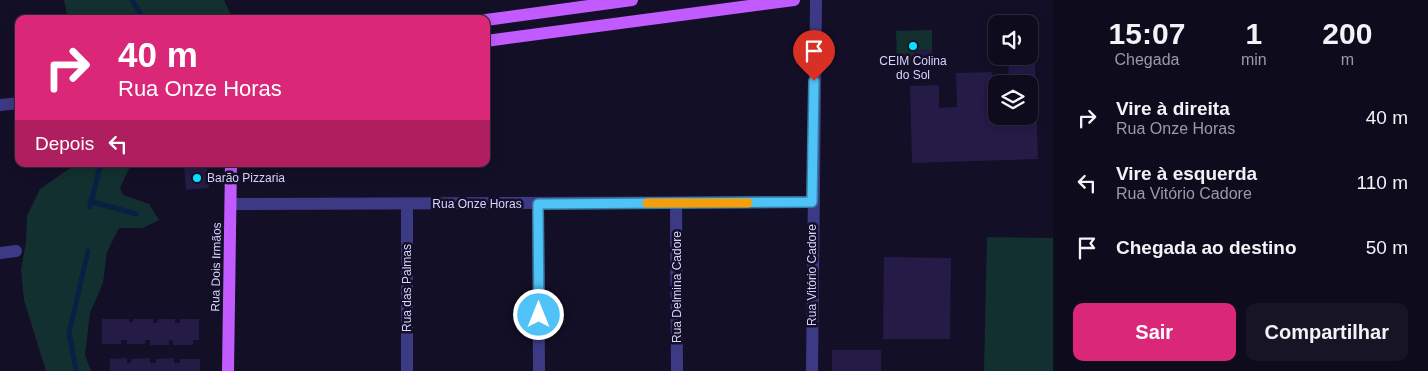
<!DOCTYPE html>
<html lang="pt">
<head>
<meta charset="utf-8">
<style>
  body { margin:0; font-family:Arial,sans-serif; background:#171425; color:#f1f3f6; height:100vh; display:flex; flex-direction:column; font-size:19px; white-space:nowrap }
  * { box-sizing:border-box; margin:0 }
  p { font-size:16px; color:#9b9ba3 }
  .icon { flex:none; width:28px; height:28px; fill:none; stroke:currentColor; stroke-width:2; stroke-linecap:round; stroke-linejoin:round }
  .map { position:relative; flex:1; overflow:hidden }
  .details { display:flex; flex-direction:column; background:#0e0b1c; width:375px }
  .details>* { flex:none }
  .banner { position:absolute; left:15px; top:15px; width:475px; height:152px; border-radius:10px; box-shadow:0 2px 12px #0003,0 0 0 1px #2e2b3b; background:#db2777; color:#fff; overflow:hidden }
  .controls { position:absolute; left:988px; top:15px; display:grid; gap:10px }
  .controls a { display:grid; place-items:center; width:50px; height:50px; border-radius:10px; background:#0e0b1c; box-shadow:0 2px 12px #0003,0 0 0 1px #2e2b3b; font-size:25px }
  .pin { position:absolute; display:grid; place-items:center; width:42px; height:42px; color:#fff; margin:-51px -21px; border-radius:50% 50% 50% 0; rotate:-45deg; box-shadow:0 0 5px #0007 }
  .pin .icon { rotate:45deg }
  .me { position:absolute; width:55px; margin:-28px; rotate:0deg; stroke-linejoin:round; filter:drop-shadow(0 0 4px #0008) }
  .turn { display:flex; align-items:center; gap:18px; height:105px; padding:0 20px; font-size:22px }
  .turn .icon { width:65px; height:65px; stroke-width:2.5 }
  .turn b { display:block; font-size:35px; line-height:42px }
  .then { display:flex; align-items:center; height:48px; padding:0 20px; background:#0003; gap:10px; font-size:19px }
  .eta { display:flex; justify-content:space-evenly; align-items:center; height:85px; text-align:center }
  .eta b { font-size:30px; font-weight:700; line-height:35px }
  .primary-button { display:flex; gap:10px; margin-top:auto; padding:10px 20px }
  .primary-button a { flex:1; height:58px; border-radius:10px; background:#db2777; color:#fff; font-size:20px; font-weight:700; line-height:58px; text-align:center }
  .primary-button a+a { background:#171425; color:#f1f3f6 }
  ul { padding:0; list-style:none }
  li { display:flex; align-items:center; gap:15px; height:65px; padding:0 20px }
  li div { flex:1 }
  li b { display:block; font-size:19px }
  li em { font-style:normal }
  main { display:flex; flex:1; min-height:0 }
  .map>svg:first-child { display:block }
</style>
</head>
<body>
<main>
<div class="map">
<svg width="1053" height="371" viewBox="0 0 1053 371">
  <rect width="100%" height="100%" fill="#130f26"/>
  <g fill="#12302f">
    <polygon points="64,0 224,0 233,19 68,19"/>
    <polygon points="932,30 932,50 914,51 914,62 897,63 896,31"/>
    <polygon points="76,164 131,164 120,188 123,195 149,204 159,220 143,228 119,228 107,252 103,283 90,313 85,355 91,371 46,371 24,300 21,270 26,242 27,216 40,189"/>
    <polygon points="987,237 1053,238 1053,371 984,371"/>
  </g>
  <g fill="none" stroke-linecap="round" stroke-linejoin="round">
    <g stroke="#0a1f44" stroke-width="5">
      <polyline points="132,0 144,19"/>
      <polyline points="90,201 136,214"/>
      <polyline points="90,207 99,170 104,164"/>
      <polyline points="76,371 69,333 88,251"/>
    </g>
  </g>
  <g fill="#241b47">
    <polygon points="1029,35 1034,35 1038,159 912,163 910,86 939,85 939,108 957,107 956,73 992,72 993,108 996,108 996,116 1029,116 1029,84 1009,84 1008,56 1029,56"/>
    <polygon points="932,50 933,61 914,62 914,51"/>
    <polygon points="207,165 209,188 186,190 184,167"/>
    <polygon points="884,257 951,258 950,339 883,339"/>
    <polygon points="102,319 129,319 129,322 133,322 133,319 153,319 153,323 157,323 158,319 175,319 175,323 180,323 180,319 199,319 199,340 193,340 193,345 173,345 173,341 169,340 169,345 150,345 150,340 145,340 145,344 127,344 127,340 121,340 121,344 102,344"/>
    <rect x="832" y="350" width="49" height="21"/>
    <polygon points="127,358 127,363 131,363 131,359 150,358 150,363 156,363 156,359 174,358 174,363 180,363 180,359 200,359 200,371 110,371 110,359"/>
  </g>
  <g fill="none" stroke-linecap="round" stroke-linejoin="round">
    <g stroke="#3d3a85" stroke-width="12">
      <polyline points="0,105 19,103"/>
      <polyline points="676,203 677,371"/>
      <polyline points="231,204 812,202"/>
      <polyline points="538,204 539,371"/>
      <polyline points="0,253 16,251"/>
      <polyline points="407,371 407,205"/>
      <polyline points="812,371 816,0"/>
    </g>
    <g stroke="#c25bff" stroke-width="12">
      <polyline points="486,20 632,0"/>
      <polyline points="486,41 794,0"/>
      <polyline points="228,371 231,164"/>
    </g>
  </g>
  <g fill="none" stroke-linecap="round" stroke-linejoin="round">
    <defs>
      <polyline id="route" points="539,315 538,204 812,202 814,81"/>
    </defs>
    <use href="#route" stroke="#337fa1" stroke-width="12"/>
    <use href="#route" stroke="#4fc3f7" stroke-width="9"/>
    <polyline stroke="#f59e0b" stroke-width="9" points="647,203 748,203"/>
  </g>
  <g fill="#00e5ff" stroke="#130f26" stroke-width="2">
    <circle cx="913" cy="46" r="5"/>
    <circle cx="197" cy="178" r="5"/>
  </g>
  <g text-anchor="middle" stroke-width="5" stroke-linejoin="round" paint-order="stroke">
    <g font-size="12" fill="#d9d4ff" stroke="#130f26">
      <text x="913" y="65">CEIM Colina<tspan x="913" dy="14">do Sol</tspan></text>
      <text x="207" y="182" text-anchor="start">Barão Pizzaria</text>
    </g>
    <g font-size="12" fill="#d9d4ff" stroke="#130f26">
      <text x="477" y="208">Rua Onze Horas</text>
      <text transform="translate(216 267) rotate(-89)" y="4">Rua Dois Irmãos</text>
      <text transform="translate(812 275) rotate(-90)" y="4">Rua Vitório Cadore</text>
      <text transform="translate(677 287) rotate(-90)" y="4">Rua Delmina Cadore</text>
      <text transform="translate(407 288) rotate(-90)" y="4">Rua das Palmas</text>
    </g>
  </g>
</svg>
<div class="controls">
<a><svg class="icon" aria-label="sound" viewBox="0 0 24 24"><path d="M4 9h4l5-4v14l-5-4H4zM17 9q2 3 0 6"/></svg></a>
<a><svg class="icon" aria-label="layers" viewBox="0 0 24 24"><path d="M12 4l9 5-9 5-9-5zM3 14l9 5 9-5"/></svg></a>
</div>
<div class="pin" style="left:814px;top:81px;background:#d93025"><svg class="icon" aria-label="arrive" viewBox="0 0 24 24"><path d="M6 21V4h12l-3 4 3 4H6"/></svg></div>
<svg class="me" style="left:539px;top:315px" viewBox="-20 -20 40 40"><circle r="17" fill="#4fc3f7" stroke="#fff" stroke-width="3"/><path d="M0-11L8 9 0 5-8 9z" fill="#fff"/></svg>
<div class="banner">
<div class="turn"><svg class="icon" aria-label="right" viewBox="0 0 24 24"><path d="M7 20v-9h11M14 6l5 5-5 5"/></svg><div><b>40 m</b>Rua Onze Horas</div></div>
<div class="then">Depois<svg class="icon" aria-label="left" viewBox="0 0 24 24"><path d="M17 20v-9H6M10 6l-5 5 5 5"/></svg></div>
</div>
</div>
<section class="details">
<div class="eta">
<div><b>15:07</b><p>Chegada</p></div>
<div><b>1</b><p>min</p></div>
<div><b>200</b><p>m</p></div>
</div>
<ul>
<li><svg class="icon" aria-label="right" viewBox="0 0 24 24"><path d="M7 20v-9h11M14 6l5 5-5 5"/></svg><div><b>Vire à direita</b><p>Rua Onze Horas</p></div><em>40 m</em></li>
<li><svg class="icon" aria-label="left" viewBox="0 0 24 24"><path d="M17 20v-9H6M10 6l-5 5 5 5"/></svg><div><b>Vire à esquerda</b><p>Rua Vitório Cadore</p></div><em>110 m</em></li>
<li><svg class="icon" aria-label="arrive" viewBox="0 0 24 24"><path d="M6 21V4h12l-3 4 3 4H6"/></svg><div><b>Chegada ao destino</b></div><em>50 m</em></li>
</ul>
<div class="primary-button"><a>Sair</a><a>Compartilhar</a></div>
</section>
</main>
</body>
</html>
